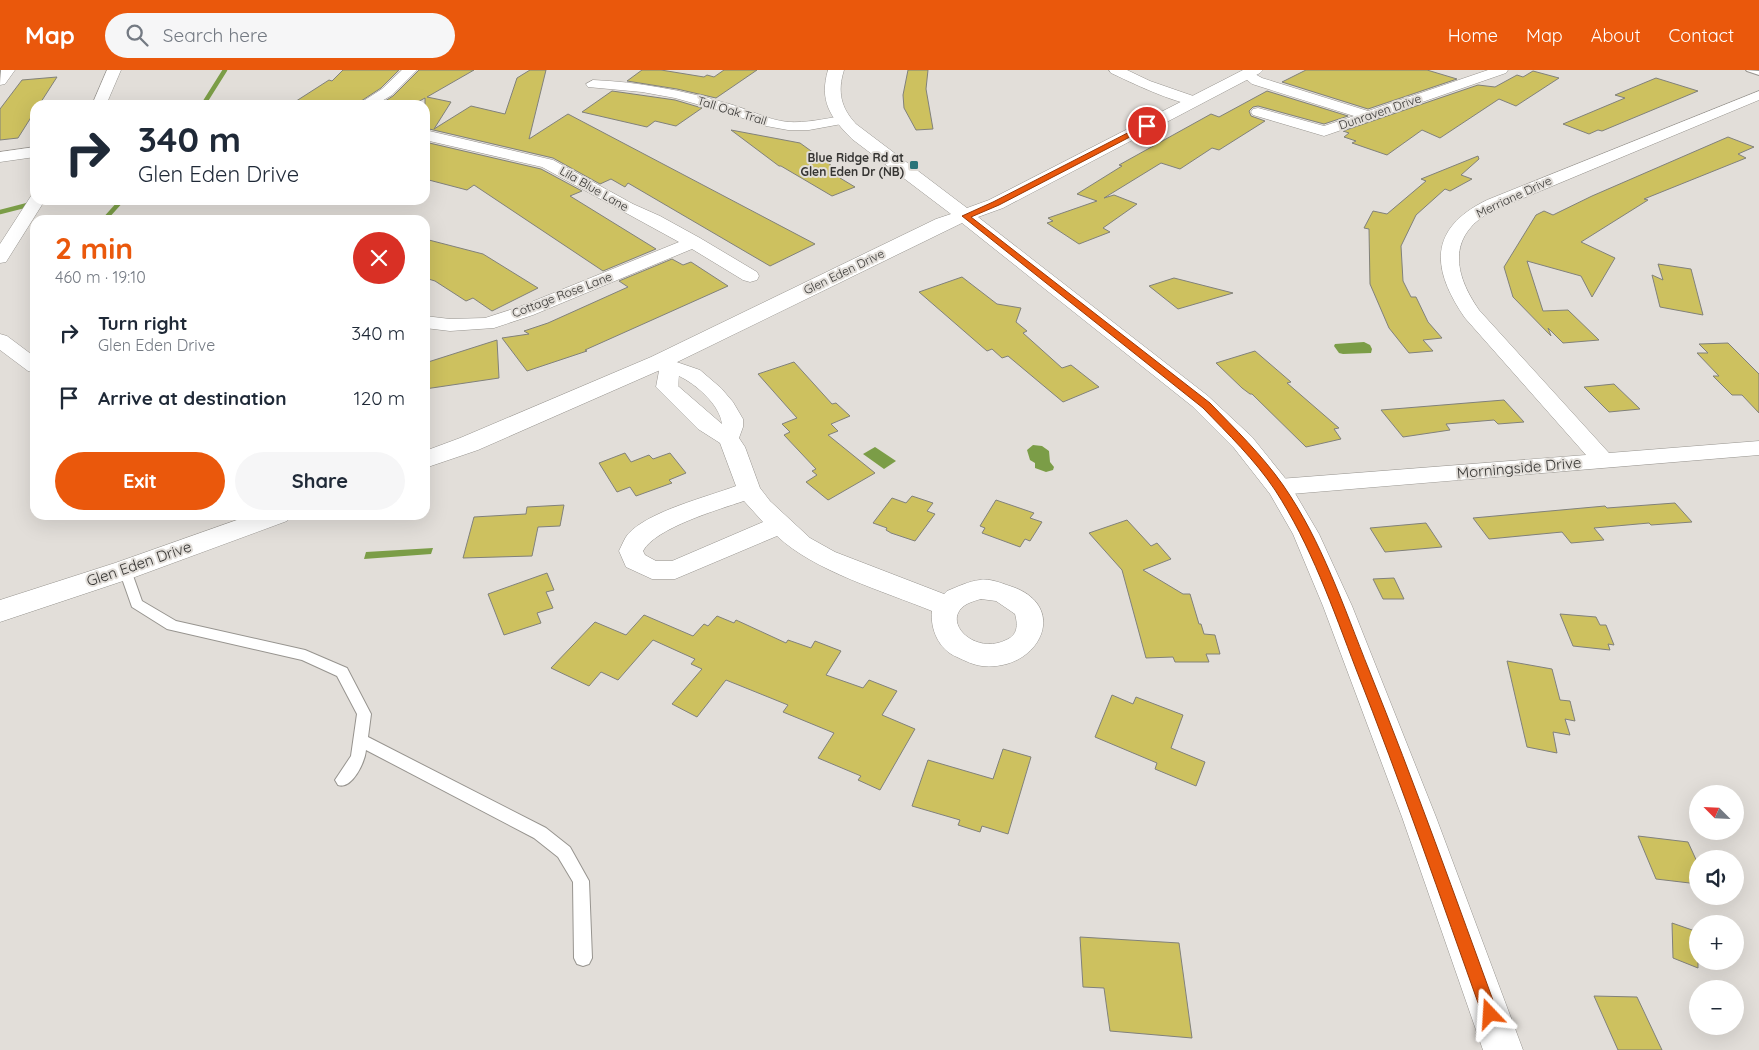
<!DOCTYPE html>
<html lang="en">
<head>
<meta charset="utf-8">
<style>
  body { margin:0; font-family:Quicksand,sans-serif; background:#f6f6f7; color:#1f2937; height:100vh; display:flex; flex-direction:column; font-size:19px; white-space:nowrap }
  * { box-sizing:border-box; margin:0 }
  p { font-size:16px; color:#747a83 }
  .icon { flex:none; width:28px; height:28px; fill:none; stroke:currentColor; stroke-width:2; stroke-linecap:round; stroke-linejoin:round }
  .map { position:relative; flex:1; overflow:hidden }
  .details { position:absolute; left:30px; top:145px; width:400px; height:305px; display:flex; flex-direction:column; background:#fff; border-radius:15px; box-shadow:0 5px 20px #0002 }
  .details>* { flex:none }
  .hud { position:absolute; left:30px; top:30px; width:400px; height:105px; border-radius:15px; box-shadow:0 5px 20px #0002; background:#fff; color:#1f2937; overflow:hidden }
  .needle { width:32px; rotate:294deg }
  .fabs { position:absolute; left:1689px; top:715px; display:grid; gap:10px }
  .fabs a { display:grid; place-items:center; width:55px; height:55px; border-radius:50%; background:#fff; box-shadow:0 5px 20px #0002; font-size:25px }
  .pin { position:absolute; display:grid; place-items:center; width:42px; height:42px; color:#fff; margin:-21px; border:2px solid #fff; border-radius:50%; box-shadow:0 1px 5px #0007 }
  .me { position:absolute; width:55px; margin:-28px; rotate:340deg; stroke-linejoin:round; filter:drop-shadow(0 0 4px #0008) }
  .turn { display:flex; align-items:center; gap:18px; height:105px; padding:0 25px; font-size:22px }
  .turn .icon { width:65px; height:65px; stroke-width:2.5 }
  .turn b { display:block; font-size:35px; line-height:42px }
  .round { display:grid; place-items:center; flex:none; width:52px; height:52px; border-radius:26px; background:#f6f6f7 }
  .headline { display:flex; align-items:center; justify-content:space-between; height:85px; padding:0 25px }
  h1 { font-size:30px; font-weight:800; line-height:38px; color:#ea580c }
  .cta { display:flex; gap:10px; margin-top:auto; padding:10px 25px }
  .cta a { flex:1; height:58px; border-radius:30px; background:#ea580c; color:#fff; font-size:20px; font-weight:800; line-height:58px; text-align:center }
  .cta a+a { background:#f6f6f7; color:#1f2937 }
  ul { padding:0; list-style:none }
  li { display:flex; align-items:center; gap:15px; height:65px; padding:0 25px }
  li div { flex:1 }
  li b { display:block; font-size:19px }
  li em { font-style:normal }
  header { display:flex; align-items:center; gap:30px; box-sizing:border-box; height:70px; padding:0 25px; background:#ea580c; color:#fff }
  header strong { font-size:24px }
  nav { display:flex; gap:28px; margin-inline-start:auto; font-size:18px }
  .search { width:350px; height:45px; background:#f6f6f7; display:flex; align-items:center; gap:12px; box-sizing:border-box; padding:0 18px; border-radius:28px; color:#747a83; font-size:19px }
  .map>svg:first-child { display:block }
</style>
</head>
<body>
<header>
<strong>Map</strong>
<div class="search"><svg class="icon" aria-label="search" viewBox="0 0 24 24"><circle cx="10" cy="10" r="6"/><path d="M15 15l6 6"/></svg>Search here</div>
<nav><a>Home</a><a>Map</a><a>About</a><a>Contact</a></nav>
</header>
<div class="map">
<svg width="1759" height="980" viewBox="0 0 1759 980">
  <rect width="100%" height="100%" fill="#e2ded9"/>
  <g fill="#7b9d47">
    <polygon points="1364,272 1370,275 1372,279 1371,283 1343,284 1339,283 1334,276 1335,274"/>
    <polygon points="1033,375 1042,376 1049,381 1050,392 1054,397 1053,400 1046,402 1035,398 1035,393 1030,390 1027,380"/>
    <polygon points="875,377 896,391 884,399 863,384"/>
    <polygon points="433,478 431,484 364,489 366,482"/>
  </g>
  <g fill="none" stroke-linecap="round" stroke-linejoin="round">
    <g stroke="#7b9d47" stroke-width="4.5">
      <polyline points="203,35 225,0"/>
      <polyline points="0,142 47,130"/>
      <polyline points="104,150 122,130"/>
    </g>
  </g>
  <g fill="#cdc15f" stroke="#81817b">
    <polygon points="343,0 399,0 381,18 355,35 290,35 329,10 332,11"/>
    <polygon points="419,0 474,0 427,27 451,32 434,59 471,36 505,44 517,8 530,0 546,0 529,69 568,44 815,174 770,196 628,113 625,117 611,109 600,114 553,88 425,58 425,28 412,35 379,35 393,26"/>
    <polygon points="642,0 661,0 704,7 707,5 714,7 724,0 757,0 716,28 677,19 627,11"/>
    <polygon points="908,0 928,0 926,19 933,59 916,60 904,38 903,25"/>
    <polygon points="1306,0 1427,0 1457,9 1368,39 1282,12"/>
    <polygon points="1533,1 1559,8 1516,36 1499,29 1440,68 1422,60 1387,85 1352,73 1356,71 1344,67 1349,63 1343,61 1478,15 1495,17 1517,5 1523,7"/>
    <polygon points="57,7 39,35 35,35 35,41 18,68 0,70 0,39 22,10"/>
    <polygon points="1656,8 1698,21 1602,61 1598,60 1589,64 1563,54 1625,28 1615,25"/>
    <polygon points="612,21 675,30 702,38 676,56 655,51 647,57 582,42"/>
    <polygon points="1267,21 1348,46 1324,54 1258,36 1253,37 1249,41 1251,46 1265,51 1219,80 1212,78 1180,99 1161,93 1104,128 1114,125 1137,134 1103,158 1110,162 1079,174 1047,153 1053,151 1048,148 1097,131 1077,124 1122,96 1119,95 1211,44 1219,47"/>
    <polygon points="731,60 800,73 846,106 840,108 855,117 832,126 781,96 779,96"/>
    <polygon points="1728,67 1754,77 1738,84 1746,88 1644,129 1648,130 1581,172 1615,188 1592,227 1581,206 1527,191 1543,241 1568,240 1599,270 1563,273 1548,258 1551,266 1513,227 1504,197 1536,145 1544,141 1553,145 1592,126"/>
    <polygon points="425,72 541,99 582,121 570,126 656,179 603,201 474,115 467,120 425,109"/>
    <polygon points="1478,86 1479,89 1461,105 1472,109 1450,121 1445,119 1416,145 1401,176 1403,211 1411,227 1416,227 1428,252 1442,268 1423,270 1433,281 1409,283 1389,258 1370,214 1369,159 1364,158 1373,141 1387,144 1426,111 1421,109"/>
    <polygon points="425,169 483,184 538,218 492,241 473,228 466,231 435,211 425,208"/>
    <polygon points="672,189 683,195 691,192 728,216 585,280 587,281 527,301 502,268 529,264 524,261 548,253 628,217 619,211"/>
    <polygon points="1658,194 1691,199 1703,245 1660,237 1652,205 1663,210"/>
    <polygon points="962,207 997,234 1021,238 1016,252 1027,261 1023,263 1062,298 1071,295 1099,317 1063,332 1008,286 1002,288 992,279 987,281 919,222"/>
    <polygon points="1174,208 1233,223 1178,239 1149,216"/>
    <polygon points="497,270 499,308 425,319 425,293"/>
    <polygon points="1728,273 1759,304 1759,343 1742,325 1732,325 1713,306 1719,306 1697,283 1708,283 1699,274"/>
    <polygon points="1255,281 1291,312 1287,313 1339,358 1334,359 1341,369 1306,377 1252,324 1250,324 1242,318 1216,293"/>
    <polygon points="794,292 832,334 836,333 850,346 831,354 838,361 828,365 875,403 830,429 828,430 806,412 817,405 812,401 816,399 784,365 790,362 782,354 797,348 758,304"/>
    <polygon points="1614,314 1640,339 1609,342 1584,317"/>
    <polygon points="1504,330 1524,352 1498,354 1494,350 1446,354 1450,360 1403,367 1381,340"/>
    <polygon points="625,383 631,392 649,385 653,389 670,383 686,403 669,410 672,413 636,426 630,417 617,422 599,393"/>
    <polygon points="912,426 933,433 927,441 935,444 915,471 891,463 886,460 887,458 873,453 892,428 906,433"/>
    <polygon points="996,430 1034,443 1030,448 1042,452 1030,471 1025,469 1020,477 982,463 985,458 980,456"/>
    <polygon points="1675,433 1692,452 1651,455 1649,453 1594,458 1604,470 1571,473 1562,462 1489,469 1473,448 1605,436 1607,438"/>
    <polygon points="564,435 560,456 538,457 532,486 463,488 474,447 526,444 527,437"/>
    <polygon points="1127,450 1151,476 1157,473 1171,489 1143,500 1183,524 1190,524 1199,554 1201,554 1204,564 1215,565 1220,584 1206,584 1209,592 1175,592 1173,587 1146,588 1122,500 1089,463"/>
    <polygon points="1426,453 1442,477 1385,482 1370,458"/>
    <polygon points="547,503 554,520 546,522 553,538 537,543 541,553 504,565 488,524"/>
    <polygon points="1394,508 1404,529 1383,529 1373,509"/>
    <polygon points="1560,544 1596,547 1600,555 1606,555 1614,575 1608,574 1610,580 1573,576"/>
    <polygon points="644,545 693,566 704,554 708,556 717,546 734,553 736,550 786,573 788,570 811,578 815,571 841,581 826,605 863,618 869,610 897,621 882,645 915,659 880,720 858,710 861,706 818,688 834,663 783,642 788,635 726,610 697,647 672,634 702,599 691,594 695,589 653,570 618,610 601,602 589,616 551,598 595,552 626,565"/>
    <polygon points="1507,591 1552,599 1560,630 1570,631 1575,651 1565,649 1570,665 1553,662 1557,683 1527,677"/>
    <polygon points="1112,625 1133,634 1136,627 1183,645 1171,678 1205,692 1196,716 1155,699 1157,693 1095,667"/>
    <polygon points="1003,679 1031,687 1008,764 982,756 980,762 958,755 960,750 912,736 928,690 993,709"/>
    <polygon points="1638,766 1688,772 1698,794 1698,814 1656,809"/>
    <polygon points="1672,853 1698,862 1698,898 1673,888"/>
    <polygon points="1080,867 1179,873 1192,968 1110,961 1104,918 1083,917"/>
    <polygon points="1594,926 1637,927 1662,980 1618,980"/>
  </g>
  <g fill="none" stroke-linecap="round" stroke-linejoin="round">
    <defs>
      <g id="lane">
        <polygon points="1746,0 1759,1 1759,5 1747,1"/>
        <path d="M 125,495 L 129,497 L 131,500 L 142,531 L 176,551 L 305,580 L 347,598 L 371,644 L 368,667 L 546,758 L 570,777 L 589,811 L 592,888 L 589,894 L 583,896 L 577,894 L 574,888 L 573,812 L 558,787 L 534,768 L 366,680 C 365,692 352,720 338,715 L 335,710 L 351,686 L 357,644 L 337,606 L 302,590 L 167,559 L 132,537 L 119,500 L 121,497 Z"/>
      </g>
      <g id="street">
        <polygon points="1,0 15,0 5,14 0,15"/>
        <polygon points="107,0 121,0 106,35 92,35"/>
        <polygon points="402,0 417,0 392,25 375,35 357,35 382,19"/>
        <path d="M 1109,0 L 1127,0 L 1150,11 L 1199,28 L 1201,31 L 1199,34 C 1183,38 1128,11 1111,3 Z"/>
        <polygon points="1248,0 1262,8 1368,41 1488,0 1508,0 1506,3 1324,66 1253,45 1251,42 1253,39 1258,38 1324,56 1354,46 1252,14 1240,4 1242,1"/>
        <path d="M 593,10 C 638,12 682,20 726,33 C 746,38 767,50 788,52 C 806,53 824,49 842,46 L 847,47 L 849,50 L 847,53 L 809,60 L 788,60 L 766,56 L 725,42 L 675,28 L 642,22 L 588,17 L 586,14 Z"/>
        <path d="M 1759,21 L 1759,30 L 1490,142 C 1447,167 1454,204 1479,240 L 1609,383 L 1759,371 L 1759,385 L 1279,425 L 1271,423 L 1267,417 L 1271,411 L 1279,409 L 1586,385 L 1465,248 C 1432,200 1427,159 1487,130 Z"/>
        <polygon points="425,60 553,90 633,134 660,146 700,168 757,202 759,206 757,210 750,212 743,210 692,179 533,245 494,258 450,261 425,258 425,246 450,249 485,248 519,237 679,172 542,97 425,70"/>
        <polygon points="35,77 35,87 0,92 0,82"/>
        <polygon points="35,125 35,130 45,130 6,192 0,193 0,174 31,126"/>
        <polygon points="0,264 7,266 35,287 35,303 28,301 0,280"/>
        <path d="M 659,286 L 700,300 L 721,318 L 733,332 L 743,349 L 743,357 L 739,368 L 745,377 L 760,418 L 770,431 L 810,468 L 835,482 L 944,524 L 947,521 C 957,517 969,511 980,510 C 989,508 1001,513 1010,516 C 1071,535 1040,602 982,596 C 974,595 965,591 957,587 C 939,580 930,559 932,541 C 883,521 814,501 777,466 L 675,509 L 652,509 L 626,497 L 619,481 C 622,475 624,469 628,464 C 649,441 707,427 736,416 L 720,373 L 698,359 L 656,317 L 659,301 L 649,292 L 652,288 ZM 679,306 C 696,314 720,335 722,354 L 678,316 ZM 744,431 L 763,452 L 672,491 L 656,491 L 645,485 L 643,481 C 655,458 720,439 744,431 ZM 981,529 L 996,531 L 1015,544 C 1018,555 1018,565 1006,570 C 974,586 939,550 967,534 C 971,532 977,530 981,529 Z"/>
      </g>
      <g id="secondary">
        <path d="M 828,0 L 844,0 C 837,22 841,38 856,54 L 967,138 L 989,130 L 1243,0 L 1263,0 L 1260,3 L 1003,138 L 978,147 L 1208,326 L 1252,367 L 1289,413 L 1319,464 L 1352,536 L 1436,747 L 1523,980 L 1483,980 L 1402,747 L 1323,536 L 1293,464 L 1270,424 L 1234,378 L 1192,336 L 962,153 L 667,297 L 478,380 L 425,398 L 425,381 L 460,368 L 651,287 L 936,149 L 951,144 L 852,69 C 830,47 819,31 828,0 Z"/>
        <polygon points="251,445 291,445 287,451 135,507 0,552 0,530 115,493"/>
      </g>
    </defs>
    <use href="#lane" stroke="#97948f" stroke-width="2"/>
    <use href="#street" stroke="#97948f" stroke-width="1"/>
    <use href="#secondary" stroke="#97948f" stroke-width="1"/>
    <use href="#lane" fill="#fff" fill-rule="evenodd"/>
    <use href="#street" fill="#fff" fill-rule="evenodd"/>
    <use href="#secondary" fill="#fff" fill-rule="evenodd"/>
  </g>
  <path fill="#ea580c" stroke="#983908" d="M 1145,54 L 1151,56 L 999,135 L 971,147 L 1210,333 C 1235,359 1262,385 1283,415 C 1322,471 1344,538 1369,600 C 1415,714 1456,829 1498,944 L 1496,950 L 1490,952 L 1484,950 L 1482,944 C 1441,829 1401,713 1356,599 C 1333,539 1311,475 1275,420 C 1255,390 1228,364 1203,338 L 962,146 L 993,132 Z"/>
  <rect fill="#2b757a" stroke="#e2ded9" stroke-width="2" x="909" y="90" width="10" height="10" rx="2.5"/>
  <g text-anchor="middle" stroke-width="4" stroke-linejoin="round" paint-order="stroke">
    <g font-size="12" fill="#363533" stroke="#e2ded9">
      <text transform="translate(732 41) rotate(17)" y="4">Tall Oak Trail</text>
      <text transform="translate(1380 42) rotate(-19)" y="4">Dunraven Drive</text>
      <text transform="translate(594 119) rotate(30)" y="4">Lila Blue Lane</text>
      <text transform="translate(1514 127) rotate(-25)" y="4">Merriane Drive</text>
      <text transform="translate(844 202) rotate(-26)" y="4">Glen Eden Drive</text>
      <text transform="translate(562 225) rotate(-21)" y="4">Cottage Rose Lane</text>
    </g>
    <g font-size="12" font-weight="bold" fill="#363533" stroke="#e2ded9" text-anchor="end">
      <text x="904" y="92">Blue Ridge Rd at<tspan x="904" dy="14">Glen Eden Dr (NB)</tspan></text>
    </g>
    <g font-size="15" fill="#363533" stroke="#e2ded9">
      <text transform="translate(1519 398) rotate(-5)" y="5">Morningside Drive</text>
      <text transform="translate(139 494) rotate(-19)" y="5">Glen Eden Drive</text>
    </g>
  </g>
</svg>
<div class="fabs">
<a><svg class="needle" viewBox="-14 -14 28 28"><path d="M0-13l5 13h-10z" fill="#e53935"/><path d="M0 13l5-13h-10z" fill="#747a83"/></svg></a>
<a><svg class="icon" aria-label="sound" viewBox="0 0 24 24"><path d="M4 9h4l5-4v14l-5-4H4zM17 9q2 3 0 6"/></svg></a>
<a>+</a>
<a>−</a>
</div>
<div class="pin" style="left:1147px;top:56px;background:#d93025"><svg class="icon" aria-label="arrive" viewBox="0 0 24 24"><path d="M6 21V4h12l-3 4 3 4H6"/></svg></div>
<svg class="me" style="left:1490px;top:944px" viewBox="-20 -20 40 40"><path d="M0-17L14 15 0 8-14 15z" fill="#ea580c" stroke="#fff" stroke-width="4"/></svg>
<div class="hud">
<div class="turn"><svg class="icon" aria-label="right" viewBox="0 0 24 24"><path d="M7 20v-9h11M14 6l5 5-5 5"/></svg><div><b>340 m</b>Glen Eden Drive</div></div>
</div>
<section class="details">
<div class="headline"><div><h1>2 min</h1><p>460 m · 19:10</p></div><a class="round" style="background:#d93025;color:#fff"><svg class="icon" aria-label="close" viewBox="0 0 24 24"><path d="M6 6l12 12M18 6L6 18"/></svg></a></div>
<ul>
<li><svg class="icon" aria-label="right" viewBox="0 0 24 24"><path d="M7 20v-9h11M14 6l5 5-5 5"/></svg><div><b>Turn right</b><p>Glen Eden Drive</p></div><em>340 m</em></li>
<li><svg class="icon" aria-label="arrive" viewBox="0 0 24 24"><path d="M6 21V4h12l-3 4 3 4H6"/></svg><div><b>Arrive at destination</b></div><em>120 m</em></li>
</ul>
<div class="cta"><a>Exit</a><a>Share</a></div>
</section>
</div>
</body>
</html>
